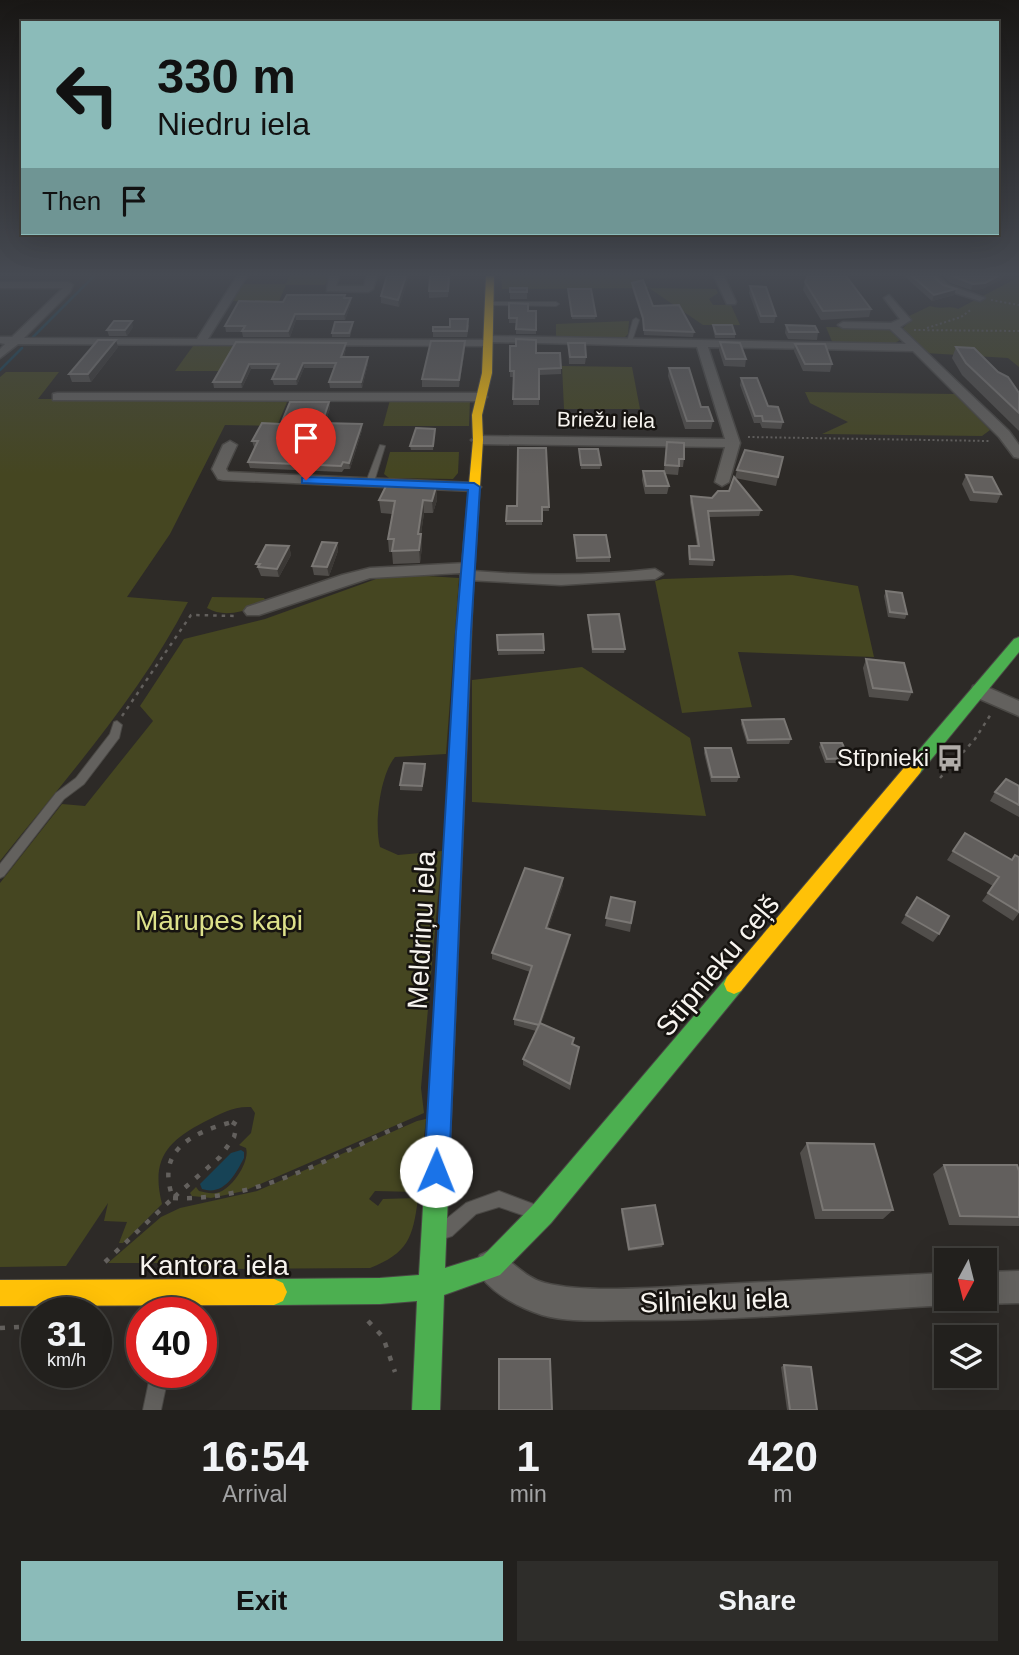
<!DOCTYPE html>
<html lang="en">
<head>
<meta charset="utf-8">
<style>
  body { margin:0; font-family:Helvetica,sans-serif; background:#2e2d2a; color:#f1f3f6; height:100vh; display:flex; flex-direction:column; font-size:26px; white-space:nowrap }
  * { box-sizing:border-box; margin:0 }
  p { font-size:23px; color:#a2a3a4 }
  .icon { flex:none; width:38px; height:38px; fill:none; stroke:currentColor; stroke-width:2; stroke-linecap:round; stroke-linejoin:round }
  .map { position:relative; height:1410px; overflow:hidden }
  .side { display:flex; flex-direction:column; background:#22201d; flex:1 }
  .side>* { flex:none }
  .guide { position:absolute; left:21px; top:21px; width:978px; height:214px; border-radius:0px; box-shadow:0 7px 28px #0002,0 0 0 2px #3f3e3b; background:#8bbbb9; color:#111; overflow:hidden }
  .needle { width:46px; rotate:187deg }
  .controls { position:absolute; left:934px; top:1248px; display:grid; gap:14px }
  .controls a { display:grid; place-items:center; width:63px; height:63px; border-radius:0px; background:#22201d; box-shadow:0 7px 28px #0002,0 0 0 2px #3f3e3b; font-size:35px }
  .speed { position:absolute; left:21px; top:1297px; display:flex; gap:14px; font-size:35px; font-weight:700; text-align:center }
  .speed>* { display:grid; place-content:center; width:91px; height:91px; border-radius:50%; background:#22201d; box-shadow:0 7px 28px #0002,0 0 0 2px #3f3e3b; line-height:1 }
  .speed small { font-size:18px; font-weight:400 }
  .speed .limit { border:10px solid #d22; background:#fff; color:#111 }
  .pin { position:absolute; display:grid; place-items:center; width:60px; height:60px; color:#fff; margin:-72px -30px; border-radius:50% 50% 50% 0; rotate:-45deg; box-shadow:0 0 7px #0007 }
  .pin .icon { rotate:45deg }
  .me { position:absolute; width:77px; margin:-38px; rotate:1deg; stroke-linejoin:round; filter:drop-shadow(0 0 5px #0008) }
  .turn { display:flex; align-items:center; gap:24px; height:147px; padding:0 21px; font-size:32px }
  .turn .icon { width:91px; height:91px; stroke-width:2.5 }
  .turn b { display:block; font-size:49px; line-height:60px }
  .then { display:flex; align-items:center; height:66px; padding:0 21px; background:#0003; gap:14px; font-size:26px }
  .eta { display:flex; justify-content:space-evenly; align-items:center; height:119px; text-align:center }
  .eta b { font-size:42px; font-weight:700; line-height:49px }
  .cta { display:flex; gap:14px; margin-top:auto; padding:14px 21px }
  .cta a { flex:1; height:80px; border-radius:0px; background:#8bbbb9; color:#111; font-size:28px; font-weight:700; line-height:80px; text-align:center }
  .cta a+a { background:#2e2d2a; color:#f1f3f6 }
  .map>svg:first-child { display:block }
</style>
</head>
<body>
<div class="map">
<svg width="1019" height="1410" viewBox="0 0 1019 1410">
  <rect width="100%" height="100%" fill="#2d2a27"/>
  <g fill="#454621">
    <polygon points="289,276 329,276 325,285 286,285 279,301 233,301 243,284 286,284"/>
    <polygon points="501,276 710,276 637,278 649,288 716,289 718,293 709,299 713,305 731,305 740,325 703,325 649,288 502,289"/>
    <path d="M 1019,277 L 1019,367 L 1008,358 L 925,353 L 901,330 L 909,322 L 907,317 L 930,306 C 941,310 948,305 958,309 Z"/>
    <polygon points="629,321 628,334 624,338 556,338 556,324"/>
    <polygon points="826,327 887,328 900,340 892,345 833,344"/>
    <polygon points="193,346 233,346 221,371 175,371"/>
    <polygon points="562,366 632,367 640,409 564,409"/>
    <path d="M 6,372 L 59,372 L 38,399 L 281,399 L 287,402 L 277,426 L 225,425 L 170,534 L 127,597 L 188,602 C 139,697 66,778 0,861 L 0,377 Z"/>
    <polygon points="805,392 955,394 990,430 982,436 822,434 848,422 810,403"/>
    <polygon points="470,399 469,426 383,426 390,400"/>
    <polygon points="390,452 459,452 458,473 453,479 389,478 384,474"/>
    <path d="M 411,575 L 459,578 L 446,754 L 395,757 C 380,775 374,824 380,847 L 398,855 L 442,851 L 421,1088 L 424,1113 L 244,1191 L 211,1198 L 192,1196 L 190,1193 L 196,1187 L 199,1191 C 207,1193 214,1195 222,1191 C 234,1185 250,1161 246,1148 L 239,1145 L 251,1133 L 255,1113 L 251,1107 C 233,1106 220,1114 204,1122 C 166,1142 151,1160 162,1204 L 123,1243 L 119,1243 L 127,1222 L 104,1221 L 108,1203 L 66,1266 L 0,1267 L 0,883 L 62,804 L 85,806 L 153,721 L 140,706 L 184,639 L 265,619 L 376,579 Z"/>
    <polygon points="792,575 858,586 874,657 738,652 752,707 682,713 655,581 663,579"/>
    <path d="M 212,597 L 264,598 L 267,603 C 248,610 225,619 207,608 Z"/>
    <polygon points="582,667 690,738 706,816 472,802 472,680"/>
    <path d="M 426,1119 L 418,1192 L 375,1191 L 369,1199 L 378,1206 L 383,1199 L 418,1198 C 413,1238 408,1253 370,1268 L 230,1269 L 181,1263 L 108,1263 L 161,1217 L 180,1208 L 257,1191 L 417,1121 Z"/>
  </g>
  <path fill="#174356" d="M 241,1150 L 244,1152 L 244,1158 C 235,1175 224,1196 202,1189 L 200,1184 L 231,1153 Z"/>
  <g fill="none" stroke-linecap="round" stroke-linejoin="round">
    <g stroke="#174356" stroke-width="2.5">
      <polyline points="33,337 94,276"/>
      <polyline points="0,370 22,348"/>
    </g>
    <defs>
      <g id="lane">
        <polygon points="489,302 556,302 559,304 556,306 487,305 487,303"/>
        <polygon points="636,318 639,320 632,341 627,342 633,320"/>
        <polygon points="380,445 385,446 374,482 370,484 367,484 366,482"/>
        <polygon points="117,721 122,725 119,738 84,784 64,799 4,876 0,878 0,864 56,793 76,778 110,734 114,722"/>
        <polygon points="499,1191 536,1205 539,1210 536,1215 531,1218 499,1207 476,1214 452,1236 446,1238 440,1236 438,1230 440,1224 466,1203"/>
        <polygon points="151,1372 169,1372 161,1410 143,1410"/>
      </g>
      <g id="street">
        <polygon points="237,276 247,276 208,339 484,340 489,336 906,344 890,329 843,328 838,325 843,322 891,323 900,319 884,298 889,295 911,320 900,327 1009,431 1019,445 1019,458 1014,457 999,437 913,351 708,347 740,443 729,482 722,486 715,482 725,447 478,444 471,440 478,436 725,439 697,347 493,342 488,346 18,344 0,358 0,349 5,344 0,343 0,337 12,337 63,288 0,288 0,282 68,282 73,285 70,292 24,338 197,339"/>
        <polygon points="329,276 339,276 336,286 364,286 367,276 377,276 373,289 368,292 327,291"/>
        <polygon points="714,276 724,276 736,302 735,304 727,304"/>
        <polygon points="927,276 938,276 949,285 985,298 980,301 943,289"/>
        <polygon points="57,393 481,393 487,397 481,401 53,400 53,394"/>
        <polygon points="230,441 237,445 226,469 228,472 474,483 481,487 474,491 223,480 218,479 212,469 223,445"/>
        <path d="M 467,563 L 473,565 L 473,571 C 534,576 594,576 655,569 L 663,574 L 655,579 L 561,585 L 467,580 L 461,578 L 460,573 L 370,578 L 259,615 L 247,615 L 244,611 L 247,607 L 342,575 L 370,568 Z"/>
        <polygon points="980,684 1019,701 1019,716 973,696 971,691 973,686"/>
        <path d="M 491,1250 C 511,1258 524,1278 545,1283 C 587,1294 662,1287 706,1285 C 786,1281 866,1277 947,1273 L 947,1298 L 959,1298 L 947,1305 C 843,1311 737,1321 632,1320 C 603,1320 570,1323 542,1315 C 517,1307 485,1290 475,1266 L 480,1255 Z"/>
        <polygon points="1019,1271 1019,1303 985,1304 974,1299 985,1298 985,1272"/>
      </g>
      <g id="fast">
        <polygon points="466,591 473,595 445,1268 483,1256 533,1205 727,977 734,974 741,977 744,984 741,991 551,1223 500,1275 444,1295 440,1410 412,1410 417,1301 380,1304 274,1305 265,1301 261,1292 265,1283 274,1279 380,1278 419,1275 459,595"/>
        <polygon points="1019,637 1019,652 920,773 908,773 906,768 908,763 1014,639"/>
      </g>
      <g id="slow">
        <polygon points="486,276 494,276 492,373 482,415 483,440 473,595 466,599 459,595 473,440 472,415 482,373"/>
        <polygon points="914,762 920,763 922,768 920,773 741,991 734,994 727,991 724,984 727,977 908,763"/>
        <polygon points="274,1279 283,1283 287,1292 283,1301 274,1305 0,1306 0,1280"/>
      </g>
    </defs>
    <use href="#lane" stroke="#4a4845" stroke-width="2"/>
    <use href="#street" stroke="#4a4845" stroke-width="3"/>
    <use href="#fast" stroke="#4a4845" stroke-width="2"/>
    <use href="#slow" stroke="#4a4845" stroke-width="2"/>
    <g stroke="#63605d" stroke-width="2" stroke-dasharray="2 2.5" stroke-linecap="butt">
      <polyline points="991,300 1019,305"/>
      <polyline points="927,328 961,317 972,309"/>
      <polyline points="914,330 1019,331"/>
      <polyline points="748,437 989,441"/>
    </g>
    <g stroke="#63605d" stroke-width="2.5" stroke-dasharray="3.5 5" stroke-linecap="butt">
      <polyline points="122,716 191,615 237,616"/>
      <polyline points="940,778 975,739 991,714"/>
    </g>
    <g stroke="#63605d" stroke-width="4.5" stroke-dasharray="5 9" stroke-linecap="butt">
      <path d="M 232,1122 L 237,1125 L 234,1137 L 220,1157 L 173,1198 C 155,1150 192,1133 232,1122 Z"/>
      <path d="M 173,1198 C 257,1202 336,1155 410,1121"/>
      <polyline points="105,1262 173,1198"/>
      <polyline points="368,1321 383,1337 395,1372"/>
      <polyline points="0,1328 37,1326"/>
    </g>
    <use href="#lane" fill="#63615e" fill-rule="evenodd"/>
    <use href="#street" fill="#63615e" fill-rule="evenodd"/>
    <use href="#fast" fill="#4caf50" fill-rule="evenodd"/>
    <use href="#slow" fill="#ffc107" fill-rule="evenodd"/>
  </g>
  <g fill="#514e4b">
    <polygon points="409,276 399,307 381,303 381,296"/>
    <polygon points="450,276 448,297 429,298 429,291"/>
    <polygon points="904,276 933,276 954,295 932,301"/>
    <polygon points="943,276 1003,276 1002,279 982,289 971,290 950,283"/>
    <polygon points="805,282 871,309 869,317 821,320 803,290"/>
    <polygon points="632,283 653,306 694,332 693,337 644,335 643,322 632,288"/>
    <polygon points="750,286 776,316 774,323 760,323 749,293"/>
    <rect x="510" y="288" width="17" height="11"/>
    <polygon points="568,289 596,316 595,319 572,319"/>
    <polygon points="345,295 345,298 351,298 351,303 345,320 296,320 290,337 243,337 242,332 226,332 225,326 283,302"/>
    <polygon points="509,303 528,311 536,311 536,334 516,334 516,323 509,323"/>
    <polygon points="353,325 350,337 332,337 332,333"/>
    <polygon points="469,325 467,337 433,337 433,331 450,327"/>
    <polygon points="713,325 735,334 735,338 715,338 713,329"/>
    <polygon points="786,325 818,332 817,340 788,339 785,333"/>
    <polygon points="133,327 127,336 109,336 107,330"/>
    <polygon points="236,342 346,343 346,348 344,357 368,363 362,388 330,388 329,382 334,368 304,368 297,385 274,385 272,379 277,369 251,369 242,388 214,388 213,382"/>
    <polygon points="720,342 746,359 745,367 724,366 719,350"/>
    <polygon points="568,343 586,357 585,364 569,364"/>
    <polygon points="795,344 832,364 830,372 803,371 794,351"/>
    <polygon points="510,346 536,353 561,368 561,374 539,375 539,405 513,405 514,377 510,377"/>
    <polygon points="118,347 91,382 72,382 69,374"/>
    <polygon points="956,347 1019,393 1019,431 962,375 952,358"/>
    <polygon points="465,349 459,387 422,387 422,379"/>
    <polygon points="669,368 713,421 711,429 685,429 668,376"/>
    <polygon points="741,378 783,422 781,429 762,428 760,423 754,423 740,385"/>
    <polygon points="329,402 330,408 325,423 362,424 362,430 350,469 344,469 342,472 250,468 248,462 255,447 254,447 252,441 281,424"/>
    <polygon points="435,429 433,450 411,450 410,446"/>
    <polygon points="546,448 549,511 542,511 542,525 506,525 507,506 517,506"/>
    <polygon points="579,449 601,465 600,469 581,469"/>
    <polygon points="666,450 684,459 683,467 679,467 678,475 665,474 669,486 667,494 645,494 642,480 643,471 664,471"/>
    <polygon points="783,457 776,486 735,478 737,470"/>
    <polygon points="966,475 1001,494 997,503 970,501 962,484"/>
    <polygon points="436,487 437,500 433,513 424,513 421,534 422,547 420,563 393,564 392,552 389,552 388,539 392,514 381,513 379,500"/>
    <polygon points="691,496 761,510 759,516 709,517 714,560 713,566 689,565 688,552 689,546 697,546 690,502"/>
    <polygon points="574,535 610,557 610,562 576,562"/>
    <polygon points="337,543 338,551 329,576 314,575 312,566"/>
    <polygon points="289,546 291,555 279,577 261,576 256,564"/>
    <polygon points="886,591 907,614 905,619 888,617 884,596"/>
    <polygon points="588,615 625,649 624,653 592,653"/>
    <polygon points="497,635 544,650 544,654 498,655"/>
    <polygon points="866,659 912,692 908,701 869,697 863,668"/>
    <polygon points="742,720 791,739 789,744 747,744 741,724"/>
    <polygon points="821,743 849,758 847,763 825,763 819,747"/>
    <polygon points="705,748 739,777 737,782 711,782 704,753"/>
    <polygon points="425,764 426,768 422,791 400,790 400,785"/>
    <polygon points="1019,786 1019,817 990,801 995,792"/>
    <polygon points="965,833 1012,860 1019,857 1019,913 1013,921 982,901 993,886 947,860"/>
    <polygon points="563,878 563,885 548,928 569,942 541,1024 579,1047 570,1090 523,1065 523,1059 536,1031 514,1025 514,1019 530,972 492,959 492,953"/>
    <polygon points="611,897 635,902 630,932 605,926"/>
    <polygon points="917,897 939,934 933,942 901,923"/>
    <polygon points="807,1143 893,1210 883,1219 815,1219 800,1153"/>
    <polygon points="944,1165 1019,1171 1019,1226 949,1225 933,1174"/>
    <polygon points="622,1209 663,1244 662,1247 628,1251 621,1212"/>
    <polygon points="784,1365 817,1410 787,1410 781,1367"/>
  </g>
  <g fill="#3b3835">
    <polygon points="406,276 409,277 399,307 398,300"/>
    <polygon points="998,276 1003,276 1002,279 982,289 971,290 973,284"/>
    <polygon points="956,289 954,295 932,301 934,295"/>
    <polygon points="351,298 351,303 345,320 344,314"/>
    <polygon points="295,314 296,320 290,337 288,331"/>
    <polygon points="132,321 133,327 127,336 125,330"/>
    <polygon points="116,340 118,347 91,382 88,374"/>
    <polygon points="465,341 465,349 459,387 459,380"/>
    <polygon points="346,343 346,348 342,363 341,357"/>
    <polygon points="368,357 368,363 362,388 361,382"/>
    <polygon points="303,363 304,368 297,385 296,379"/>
    <polygon points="249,364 251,369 242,388 241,382"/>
    <polygon points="329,402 330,408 323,430 322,423"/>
    <polygon points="362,424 362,430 350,469 349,463"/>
    <polygon points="436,487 437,500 433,513 432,501"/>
    <polygon points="423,500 424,513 421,534 422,547 420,563 418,534"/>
    <polygon points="337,543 338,551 329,576 327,567"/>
    <polygon points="289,546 291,555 279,577 277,569"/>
    <polygon points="563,878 563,885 546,935 546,928"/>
    <polygon points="570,935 569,942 539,1031 539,1025"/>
  </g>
  <g fill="#625f5d" stroke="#7a7774" stroke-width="2">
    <polygon points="387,276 406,276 398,300 381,296"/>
    <polygon points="430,276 449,276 448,291 429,291"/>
    <polygon points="808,276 846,276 871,309 823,311 805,282"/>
    <polygon points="912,276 933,276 943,285 956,289 934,295"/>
    <polygon points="952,276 998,276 985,283 973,284"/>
    <polygon points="643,280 653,306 679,305 694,332 644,330 643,318 632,283"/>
    <polygon points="750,286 766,287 776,316 761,316"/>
    <rect x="510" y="288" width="17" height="4"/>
    <polygon points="568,289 591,289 596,316 572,316"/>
    <polygon points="287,295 345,295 344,298 351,298 344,314 295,314 288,331 242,331 245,326 225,326 239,301 283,302"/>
    <polygon points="509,303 528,304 528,311 536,311 536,330 516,329 517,318 509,318"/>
    <polygon points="450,319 468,319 467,331 433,331 433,327 450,327"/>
    <polygon points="114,321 132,321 125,330 107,330"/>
    <polygon points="335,322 353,322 349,333 332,333"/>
    <polygon points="713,325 732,325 735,334 716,334"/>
    <polygon points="786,325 815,326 818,332 789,332"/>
    <polygon points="516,339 536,340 536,353 560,353 561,368 539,369 539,399 513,399 514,371 510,371 510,346 516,346"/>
    <polygon points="98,340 116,340 88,374 69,374"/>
    <polygon points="431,341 465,341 459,380 422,379"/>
    <polygon points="236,342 346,343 341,357 368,357 361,382 329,382 336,363 303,363 296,379 272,379 279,364 249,364 241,382 213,382"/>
    <polygon points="720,342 740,343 746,359 726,359"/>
    <polygon points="568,343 585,343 586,357 570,357"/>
    <polygon points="795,344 825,344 832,364 805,364"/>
    <polygon points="956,347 974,348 998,372 1008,377 1019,393 1019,413 966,363"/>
    <polygon points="669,368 689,368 701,407 708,407 713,421 687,421"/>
    <polygon points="741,378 757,378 768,406 778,407 783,422 763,421 762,416 755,416"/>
    <polygon points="290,402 329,402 322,423 362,424 349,463 343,462 341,466 248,462 258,441 252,441 262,423 281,424"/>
    <polygon points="416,428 435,429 433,446 410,446"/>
    <polygon points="667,442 684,443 684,459 679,459 679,466 665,465"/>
    <polygon points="518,448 546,448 549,507 542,507 542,521 506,521 507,506 517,506"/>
    <polygon points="579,449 598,449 601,465 581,465"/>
    <polygon points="745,450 783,457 778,477 737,470"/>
    <polygon points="643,471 664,471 669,486 646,486"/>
    <polygon points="966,475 992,477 1001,494 974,492"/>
    <polygon points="734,477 761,510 708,511 714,560 690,559 689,546 699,546 691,496 712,498 718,491 729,491"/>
    <polygon points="386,486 436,487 432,501 423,500 418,534 421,534 419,550 392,551 394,539 388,539 395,501 379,500"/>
    <polygon points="574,535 606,535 610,557 577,558"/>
    <polygon points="322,542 337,543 327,567 312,566"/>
    <polygon points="266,545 289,546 277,569 258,567 260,564 256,564"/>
    <polygon points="886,591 902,593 907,614 890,612"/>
    <polygon points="619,614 625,649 593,649 588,615"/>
    <polygon points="543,634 544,650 498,650 497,635"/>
    <polygon points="866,659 904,663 912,692 873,688"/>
    <polygon points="784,719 791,739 748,740 742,720"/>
    <polygon points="821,743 842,743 849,758 827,759"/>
    <polygon points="705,748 731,748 739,777 712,777"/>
    <polygon points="404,763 425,764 422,786 400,785"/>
    <polygon points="1006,779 1019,786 1019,805 995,792"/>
    <polygon points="965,833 1012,860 1015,855 1019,857 1019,912 988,893 999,877 953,851"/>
    <polygon points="525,868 563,878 546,928 570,935 539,1025 540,1023 574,1038 572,1044 579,1047 570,1084 523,1059 539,1025 514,1019 532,966 492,953"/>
    <polygon points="611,897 635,902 631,923 606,918"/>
    <polygon points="917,897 949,916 939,934 906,915"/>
    <polygon points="807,1143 874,1144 893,1210 823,1210"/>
    <polygon points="944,1165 1017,1165 1019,1171 1019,1217 960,1216"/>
    <polygon points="655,1205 663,1244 629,1249 622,1209"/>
    <polygon points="499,1359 550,1359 552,1410 499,1410"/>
    <polygon points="784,1365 811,1367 817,1410 790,1410"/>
  </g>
  <linearGradient id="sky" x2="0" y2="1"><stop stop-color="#191715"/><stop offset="0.58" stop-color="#464a52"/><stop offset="1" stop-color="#464a52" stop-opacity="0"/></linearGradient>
  <rect width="1019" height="474" fill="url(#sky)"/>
  <polygon fill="#1a73e8" stroke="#114b97" stroke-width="2" points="306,477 474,483 480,487 471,632 449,1171 445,1179 436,1183 428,1179 424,1171 456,632 468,490 302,483 302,478"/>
  <defs>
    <symbol id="bus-bare" viewBox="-9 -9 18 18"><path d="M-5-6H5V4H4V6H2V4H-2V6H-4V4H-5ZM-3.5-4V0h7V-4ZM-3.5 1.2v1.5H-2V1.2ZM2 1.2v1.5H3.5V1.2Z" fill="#b0ada9" stroke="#161310" stroke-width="2.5" paint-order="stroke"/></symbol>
  </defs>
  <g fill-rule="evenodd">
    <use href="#bus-bare" x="931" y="739" width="38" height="38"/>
  </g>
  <g text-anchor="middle" stroke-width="5" stroke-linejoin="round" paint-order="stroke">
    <g font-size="21" fill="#f7f4ef" stroke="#161310">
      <text transform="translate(606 420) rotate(1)" y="7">Briežu iela</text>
    </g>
    <g font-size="24" fill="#f7f4ef" stroke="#161310" text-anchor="end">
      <text x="929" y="766">Stīpnieki</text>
    </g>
    <g font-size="28" fill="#dde18a" stroke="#161310">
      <text x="219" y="930">Mārupes kapi</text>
    </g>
    <g font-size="28" fill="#f7f4ef" stroke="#161310">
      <text transform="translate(421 930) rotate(-87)" y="10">Meldriņu iela</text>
      <text transform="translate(717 965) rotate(-50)" y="10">Stīpnieku ceļš</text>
      <text x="214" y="1275">Kantora iela</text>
      <text transform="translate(714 1300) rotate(-2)" y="10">Silnieku iela</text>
    </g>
  </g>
</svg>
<div class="controls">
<a><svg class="needle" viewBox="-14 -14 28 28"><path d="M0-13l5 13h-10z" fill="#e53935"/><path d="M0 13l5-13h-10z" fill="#a2a3a4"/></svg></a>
<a><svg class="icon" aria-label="layers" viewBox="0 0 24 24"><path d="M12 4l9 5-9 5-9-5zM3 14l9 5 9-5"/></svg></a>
</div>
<div class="speed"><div>31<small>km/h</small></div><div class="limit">40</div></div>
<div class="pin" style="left:306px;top:480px;background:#d93025"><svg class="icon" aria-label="arrive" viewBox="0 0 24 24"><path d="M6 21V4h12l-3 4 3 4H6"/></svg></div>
<svg class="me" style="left:436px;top:1171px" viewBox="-20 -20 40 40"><circle r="19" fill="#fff"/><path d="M0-13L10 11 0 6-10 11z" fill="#1a73e8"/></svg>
<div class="guide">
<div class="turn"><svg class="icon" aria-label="left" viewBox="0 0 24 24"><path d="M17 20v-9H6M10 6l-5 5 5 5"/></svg><div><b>330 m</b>Niedru iela</div></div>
<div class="then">Then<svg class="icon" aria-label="arrive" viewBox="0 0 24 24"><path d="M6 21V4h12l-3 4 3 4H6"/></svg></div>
</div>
</div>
<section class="side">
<div class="eta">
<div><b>16:54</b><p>Arrival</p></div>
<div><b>1</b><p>min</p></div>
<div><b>420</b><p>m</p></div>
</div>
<div class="cta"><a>Exit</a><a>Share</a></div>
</section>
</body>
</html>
